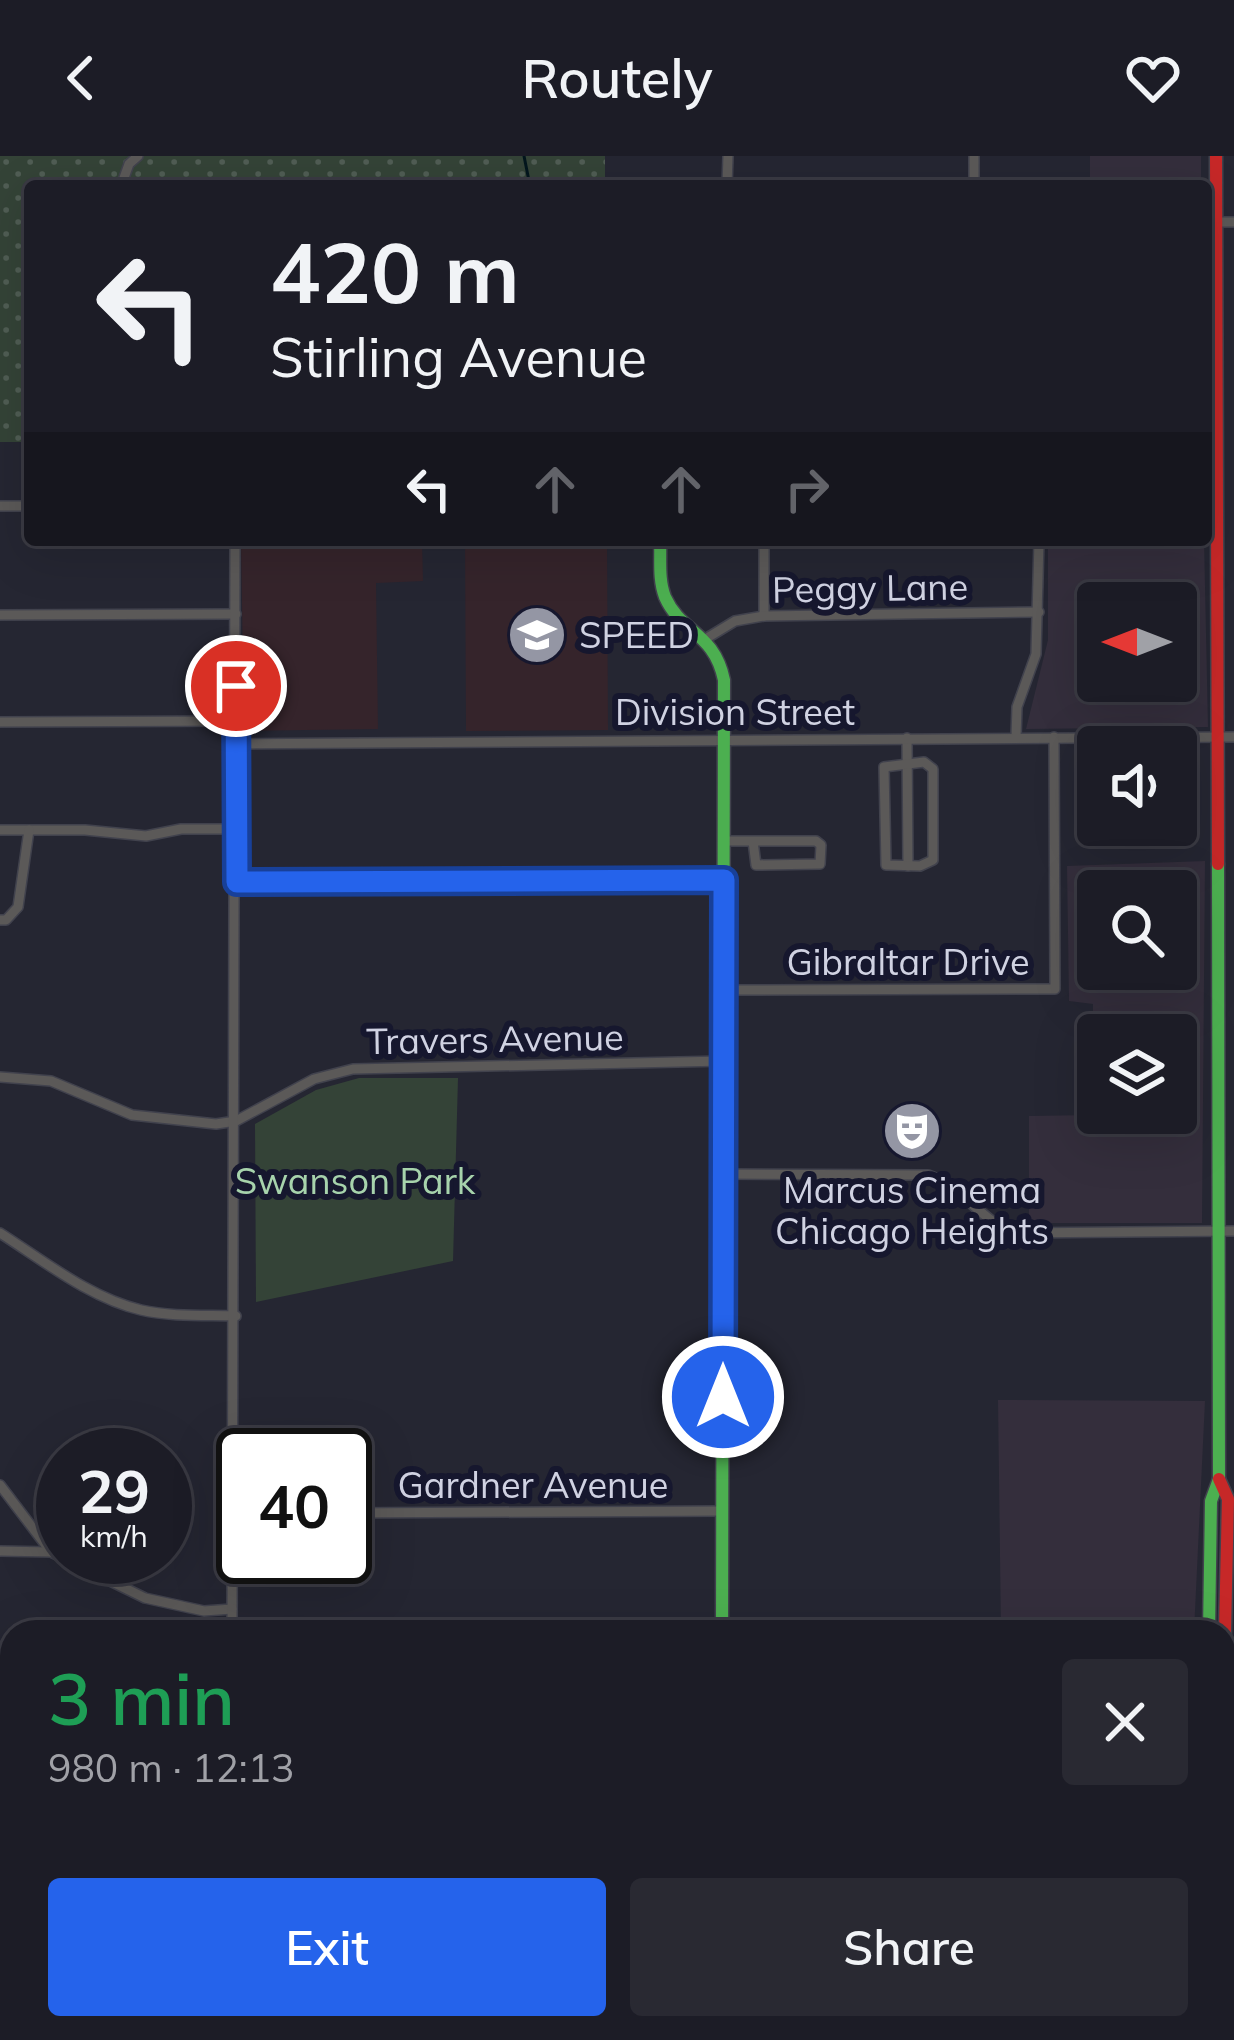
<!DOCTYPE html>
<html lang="en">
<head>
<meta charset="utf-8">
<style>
  body { margin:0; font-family:Mulish,sans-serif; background:#292932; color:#f1f3f6; height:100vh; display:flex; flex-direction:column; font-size:45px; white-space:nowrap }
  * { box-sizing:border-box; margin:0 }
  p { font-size:39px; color:#a0a1a7 }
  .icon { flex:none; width:66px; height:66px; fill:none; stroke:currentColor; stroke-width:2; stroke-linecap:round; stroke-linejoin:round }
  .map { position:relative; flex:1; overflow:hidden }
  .side { position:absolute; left:0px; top:1464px; width:1236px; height:420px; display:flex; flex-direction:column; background:#1c1c26; border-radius:36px 36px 0 0; box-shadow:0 12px 48px #0002,0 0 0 3px #3a3a43 }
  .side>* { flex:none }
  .banner { position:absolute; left:24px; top:24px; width:1188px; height:366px; border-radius:12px; box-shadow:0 12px 48px #0002,0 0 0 3px #3a3a43; background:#1c1c26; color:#f1f3f6; overflow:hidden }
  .needle { width:78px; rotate:270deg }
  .controls { position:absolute; left:1077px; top:426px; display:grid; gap:24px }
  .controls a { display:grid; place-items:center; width:120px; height:120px; border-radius:12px; background:#1c1c26; box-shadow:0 12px 48px #0002,0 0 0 3px #3a3a43; font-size:60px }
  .speed { position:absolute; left:36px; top:1272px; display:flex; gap:24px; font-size:60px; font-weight:700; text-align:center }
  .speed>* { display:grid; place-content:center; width:156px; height:156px; border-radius:50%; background:#1c1c26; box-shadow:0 12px 48px #0002,0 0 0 3px #3a3a43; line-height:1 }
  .speed small { font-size:30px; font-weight:400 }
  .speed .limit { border:6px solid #111; border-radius:18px; background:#fff; color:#111 }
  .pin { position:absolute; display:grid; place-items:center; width:102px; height:102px; color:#fff; margin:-51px; border:6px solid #fff; border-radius:50%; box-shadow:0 3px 12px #0007 }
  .me { position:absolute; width:132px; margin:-66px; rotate:0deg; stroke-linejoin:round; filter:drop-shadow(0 0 9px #0008) }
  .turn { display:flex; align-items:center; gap:42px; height:252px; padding:0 48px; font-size:54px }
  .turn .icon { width:156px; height:156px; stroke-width:2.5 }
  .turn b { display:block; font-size:84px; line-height:102px }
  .lanes { display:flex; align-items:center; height:114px; padding:0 48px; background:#0003; justify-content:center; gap:60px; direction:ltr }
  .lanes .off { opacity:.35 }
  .round { display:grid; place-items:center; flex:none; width:126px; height:126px; border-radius:12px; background:#292932 }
  .headline { display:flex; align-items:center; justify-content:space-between; height:204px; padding:0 48px }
  h1 { font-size:72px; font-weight:600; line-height:90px; color:#1e9e55 }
  .primary-button { display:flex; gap:24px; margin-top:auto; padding:24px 48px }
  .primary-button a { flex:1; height:138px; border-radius:12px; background:#2563eb; color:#fff; font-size:48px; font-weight:600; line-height:138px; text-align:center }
  .primary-button a+a { background:#292932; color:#f1f3f6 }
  header { display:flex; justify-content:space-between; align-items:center; height:156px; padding:0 48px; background:#1c1c26; font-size:54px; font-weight:600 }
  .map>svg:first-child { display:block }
</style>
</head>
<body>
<header><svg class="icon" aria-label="back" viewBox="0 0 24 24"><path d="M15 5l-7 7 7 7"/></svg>Routely<svg class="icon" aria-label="heart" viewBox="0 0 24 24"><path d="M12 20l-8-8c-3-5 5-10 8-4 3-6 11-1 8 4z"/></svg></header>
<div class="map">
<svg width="1234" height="1884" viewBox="0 0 1234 1884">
  <defs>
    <pattern id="grass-dots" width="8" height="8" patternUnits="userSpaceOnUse" patternTransform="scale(3)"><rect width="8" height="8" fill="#344337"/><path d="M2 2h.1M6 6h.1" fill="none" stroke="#505d54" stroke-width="1.8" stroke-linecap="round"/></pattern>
  </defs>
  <rect width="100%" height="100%" fill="#252632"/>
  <g fill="#342e3c" fill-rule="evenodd">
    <rect x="1090" y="0" width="111" height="30"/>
    <path d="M 1048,384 L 1204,384 L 1208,571 L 1026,573 L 1048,484 ZM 1098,447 L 1176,447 L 1176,525 L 1098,525 Z"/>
    <path d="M 1205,705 L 1202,1067 L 1029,1067 L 1029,960 L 1093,959 L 1093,848 L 1069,845 L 1067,710 ZM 1098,735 L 1176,735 L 1176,813 L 1098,813 ZM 1176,879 L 1176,957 L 1098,957 L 1098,879 Z"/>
    <polygon points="998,1244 1205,1245 1194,1476 1001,1476"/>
  </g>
  <g fill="#35242b">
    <polygon points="241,384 422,384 423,425 376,427 378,573 244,575"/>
    <polygon points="465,384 607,384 608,574 466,575"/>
  </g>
  <polygon fill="url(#grass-dots)" points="0,0 605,0 605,30 30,30 30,286 0,286"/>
  <g fill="#344337">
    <polygon points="359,922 458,922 453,1105 256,1146 255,968 316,934"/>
    <rect x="222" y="1872" width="270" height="12"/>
  </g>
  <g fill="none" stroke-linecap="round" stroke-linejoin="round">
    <polyline stroke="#03161d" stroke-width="3" points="524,0 530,30"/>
    <defs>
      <g id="street">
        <polyline points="974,0 974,30"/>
        <polyline points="121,30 129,8 138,0"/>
        <polyline points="727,30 728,0"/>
        <polyline points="1216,66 1234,66"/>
        <polyline points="0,350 30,350"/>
        <polyline points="764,384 764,460"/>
        <polyline points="0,459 236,458"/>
        <polyline points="707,482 735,465 764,460 1039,456"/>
        <polyline points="0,566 236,565"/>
        <polyline points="1016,581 1017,551 1036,498 1039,384"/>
        <polyline points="907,582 908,710"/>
        <polyline points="236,588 1234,581"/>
        <polygon points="924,606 933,613 933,704 920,710 886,709 884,611"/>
        <polyline points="0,674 85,674 146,680 181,673 236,673"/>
        <polyline points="724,685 816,685 821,689 820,708 756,709 753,685"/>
        <polyline points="237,726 725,725"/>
        <polyline points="0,764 6,764 18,751 29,674"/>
        <polyline points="724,834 1055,833 1054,581"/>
        <polyline points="0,921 51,925 132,959 216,968 236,965 314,923 353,913 724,905"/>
        <path d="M 723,1018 L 928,1019 C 961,1031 981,1063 1012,1077 L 1234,1075"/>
        <path d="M 0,1077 C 44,1105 90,1142 141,1154 C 172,1161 205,1159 236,1160"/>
        <polyline points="0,1329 51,1396"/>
        <polyline points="345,1357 722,1355"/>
        <polyline points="0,1395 51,1396 145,1442 204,1455 232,1453"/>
        <polyline points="232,1476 235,384"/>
        <polyline points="0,1670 12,1671"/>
        <polyline points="1224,1688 1234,1688"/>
        <polyline points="1224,1698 1234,1698"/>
        <polyline points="0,1730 12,1751"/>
        <polyline points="1224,1812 1234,1812"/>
        <polyline points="217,1872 217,1884"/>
        <polyline points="680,1872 680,1884"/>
        <polyline points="818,1872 818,1884"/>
        <polyline points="12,1884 17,1872"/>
        <polyline points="193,1884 193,1872"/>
      </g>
      <g id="fast">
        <path d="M 660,384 C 661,403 658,423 665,441 C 681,477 714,476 724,524 L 722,1476"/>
        <polyline points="1209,1476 1211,1345 1219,1323 1218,708"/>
        <polyline points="0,1577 12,1577"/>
        <polyline points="1188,1872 1189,1884"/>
        <polyline points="1207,1872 1207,1884"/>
      </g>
      <polyline id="slow" points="1224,1570 1234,1570"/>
      <g id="jam">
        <polyline points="1216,0 1218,708"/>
        <polyline points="1219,1323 1228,1343 1224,1517"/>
      </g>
    </defs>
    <use href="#street" stroke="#41424d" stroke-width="12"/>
    <use href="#fast" stroke="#41424d" stroke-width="15"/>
    <use href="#slow" stroke="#41424d" stroke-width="15"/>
    <use href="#jam" stroke="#41424d" stroke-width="15"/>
    <use href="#street" stroke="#5b5958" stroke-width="9"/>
    <use href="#fast" stroke="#4caf50" stroke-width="12"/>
    <use href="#slow" stroke="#ffc107" stroke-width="12"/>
    <use href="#jam" stroke="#c62828" stroke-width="12"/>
  </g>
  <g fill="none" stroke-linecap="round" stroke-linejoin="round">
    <defs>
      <polyline id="route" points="236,530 237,726 724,724 723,1241"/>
    </defs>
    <use href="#route" stroke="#184099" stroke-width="30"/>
    <use href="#route" stroke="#2563eb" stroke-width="21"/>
  </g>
  <defs>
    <symbol id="school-disc" viewBox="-11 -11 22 22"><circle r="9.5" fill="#9496a4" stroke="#16172e"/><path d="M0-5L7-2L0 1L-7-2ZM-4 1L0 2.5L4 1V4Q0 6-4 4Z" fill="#fff"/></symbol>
    <symbol id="theatre-disc" viewBox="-11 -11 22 22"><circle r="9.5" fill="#9496a4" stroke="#16172e"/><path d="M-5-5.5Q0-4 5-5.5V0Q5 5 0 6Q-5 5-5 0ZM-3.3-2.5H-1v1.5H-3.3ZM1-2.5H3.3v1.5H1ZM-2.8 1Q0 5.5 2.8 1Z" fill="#fff"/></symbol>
  </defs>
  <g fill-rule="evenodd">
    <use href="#school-disc" x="504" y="446" width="66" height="66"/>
    <use href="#theatre-disc" x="879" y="942" width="66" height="66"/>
  </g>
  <g text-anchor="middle" stroke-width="12" stroke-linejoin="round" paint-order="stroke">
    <g font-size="36" fill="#d0d2e2" stroke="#16172e">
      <text transform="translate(870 432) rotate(-1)" y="13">Peggy Lane</text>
      <text x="735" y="569">Division Street</text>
      <text x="908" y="819">Gibraltar Drive</text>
      <text transform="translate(495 883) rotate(-1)" y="13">Travers Avenue</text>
      <text x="533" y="1342">Gardner Avenue</text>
    </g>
    <g font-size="36" fill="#d0d2e2" stroke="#16172e" text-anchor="start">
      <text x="579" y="492">SPEED</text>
      <text x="912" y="1047" text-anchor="middle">Marcus Cinema<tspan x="912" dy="41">Chicago Heights</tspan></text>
    </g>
    <g font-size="36" fill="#a7d3ac" stroke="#16172e">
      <text x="355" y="1038">Swanson Park</text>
    </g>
  </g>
</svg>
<div class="controls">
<a><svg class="needle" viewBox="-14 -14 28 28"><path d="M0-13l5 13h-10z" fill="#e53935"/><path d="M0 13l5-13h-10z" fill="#a0a1a7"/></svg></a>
<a><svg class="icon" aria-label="sound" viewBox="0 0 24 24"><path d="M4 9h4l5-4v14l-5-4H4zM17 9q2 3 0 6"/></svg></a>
<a><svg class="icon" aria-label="search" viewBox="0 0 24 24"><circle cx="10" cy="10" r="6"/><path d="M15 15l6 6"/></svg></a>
<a><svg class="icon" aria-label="layers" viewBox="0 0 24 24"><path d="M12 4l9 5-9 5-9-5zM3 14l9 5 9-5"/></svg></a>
</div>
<div class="speed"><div>29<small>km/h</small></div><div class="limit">40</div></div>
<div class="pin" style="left:236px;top:530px;background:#d93025"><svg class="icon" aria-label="arrive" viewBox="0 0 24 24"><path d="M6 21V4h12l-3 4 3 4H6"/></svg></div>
<svg class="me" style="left:723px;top:1241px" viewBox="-20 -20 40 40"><circle r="17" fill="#2563eb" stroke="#fff" stroke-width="3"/><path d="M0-11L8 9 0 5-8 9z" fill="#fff"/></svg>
<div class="banner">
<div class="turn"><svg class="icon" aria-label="left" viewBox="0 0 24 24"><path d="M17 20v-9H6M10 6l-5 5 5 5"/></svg><div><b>420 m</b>Stirling Avenue</div></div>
<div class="lanes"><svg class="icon" aria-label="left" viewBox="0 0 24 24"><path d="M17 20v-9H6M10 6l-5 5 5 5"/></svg><svg class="icon off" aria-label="ahead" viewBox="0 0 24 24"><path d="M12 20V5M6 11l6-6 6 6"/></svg><svg class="icon off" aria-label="ahead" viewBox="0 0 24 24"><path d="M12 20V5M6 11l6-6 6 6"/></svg><svg class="icon off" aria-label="right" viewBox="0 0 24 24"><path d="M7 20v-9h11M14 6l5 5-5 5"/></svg></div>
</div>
<section class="side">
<div class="headline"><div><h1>3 min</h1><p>980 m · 12:13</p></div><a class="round"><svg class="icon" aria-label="close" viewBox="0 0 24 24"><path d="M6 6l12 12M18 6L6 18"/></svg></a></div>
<div class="primary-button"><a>Exit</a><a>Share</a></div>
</section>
</div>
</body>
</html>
